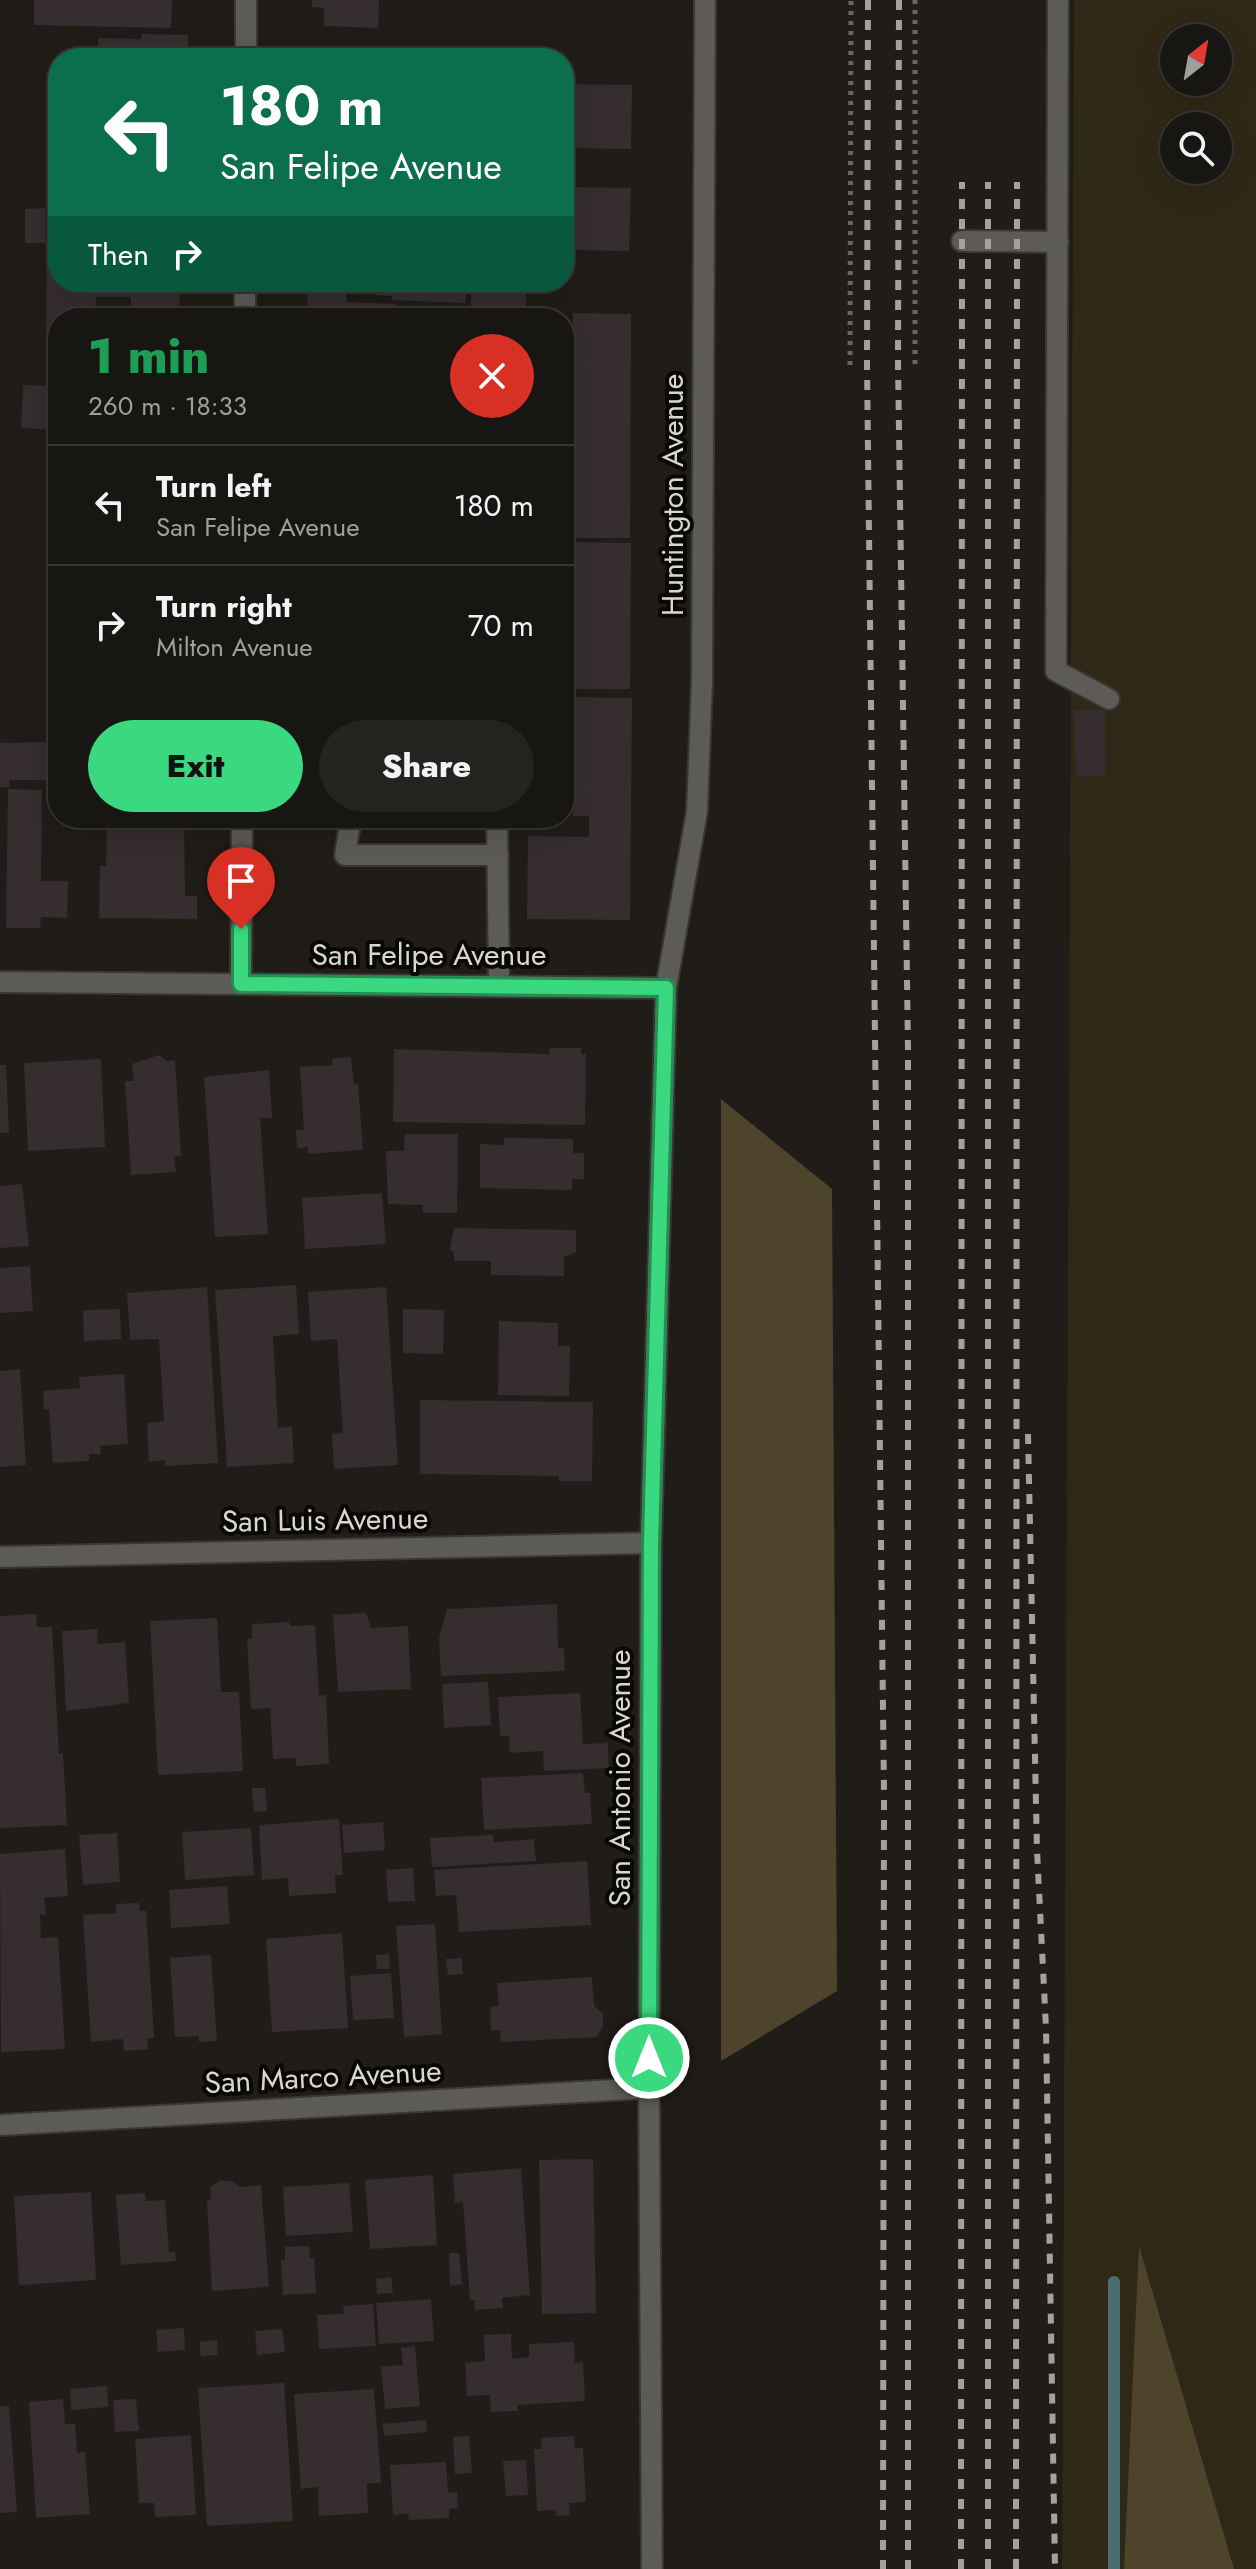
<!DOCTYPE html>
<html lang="en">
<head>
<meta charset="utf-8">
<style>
  body { margin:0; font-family:Jost,sans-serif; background:#252320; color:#f1f3f6; height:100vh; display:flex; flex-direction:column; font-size:30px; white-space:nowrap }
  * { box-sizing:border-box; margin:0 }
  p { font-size:26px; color:#9f9f9f }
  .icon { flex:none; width:44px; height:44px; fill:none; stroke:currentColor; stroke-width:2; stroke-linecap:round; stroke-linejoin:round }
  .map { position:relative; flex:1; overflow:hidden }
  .drawer { position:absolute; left:48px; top:308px; width:526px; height:520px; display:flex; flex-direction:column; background:#181612; border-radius:32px; box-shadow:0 8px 32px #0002,0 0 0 2px #363532 }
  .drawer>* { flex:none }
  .banner { position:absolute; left:48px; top:48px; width:526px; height:244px; border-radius:32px; box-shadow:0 8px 32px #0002,0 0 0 2px #363532; background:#0b6e4f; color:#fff; overflow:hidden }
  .needle { width:52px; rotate:31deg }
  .controls { position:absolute; left:1160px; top:24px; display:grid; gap:16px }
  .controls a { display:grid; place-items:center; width:72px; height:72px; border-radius:50%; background:#181612; box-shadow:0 8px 32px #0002,0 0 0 2px #363532; font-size:40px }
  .pin { position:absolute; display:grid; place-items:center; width:68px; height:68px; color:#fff; margin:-82px -34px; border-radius:50% 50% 50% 0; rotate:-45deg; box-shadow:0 0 8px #0007 }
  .pin .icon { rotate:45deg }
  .me { position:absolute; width:88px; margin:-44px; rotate:0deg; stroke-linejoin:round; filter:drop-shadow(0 0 6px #0008) }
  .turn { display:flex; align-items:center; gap:28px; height:168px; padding:0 40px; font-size:36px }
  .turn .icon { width:104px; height:104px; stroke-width:2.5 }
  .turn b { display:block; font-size:56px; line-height:68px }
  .then { display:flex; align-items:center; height:76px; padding:0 40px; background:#0003; gap:16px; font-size:30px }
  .round { display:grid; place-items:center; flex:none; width:84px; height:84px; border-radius:42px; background:#252320 }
  .head { display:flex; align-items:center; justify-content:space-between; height:136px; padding:0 40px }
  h1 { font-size:48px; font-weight:800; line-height:60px; color:#1e9e55 }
  .primary-button { display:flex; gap:16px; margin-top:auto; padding:16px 40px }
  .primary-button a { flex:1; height:92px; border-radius:48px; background:#3ad87f; color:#111; font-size:32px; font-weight:800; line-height:92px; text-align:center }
  .primary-button a+a { background:#252320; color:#f1f3f6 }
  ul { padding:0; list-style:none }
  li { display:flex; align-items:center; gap:24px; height:120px; padding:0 40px; border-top:2px solid #363532 }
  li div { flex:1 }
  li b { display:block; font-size:30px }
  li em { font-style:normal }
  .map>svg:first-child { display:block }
</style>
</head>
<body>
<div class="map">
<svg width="1256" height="2569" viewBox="0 0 1256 2569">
  <rect width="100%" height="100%" fill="#201d18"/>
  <path fill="#2f2817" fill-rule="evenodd" d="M 1074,0 L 1256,0 L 1256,2569 L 1062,2569 ZM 1174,38 L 1218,38 L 1218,82 L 1174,82 ZM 1174,126 L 1218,126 L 1218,170 L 1174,170 Z"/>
  <g fill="#4e442c">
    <polygon points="721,1099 832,1189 837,1991 721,2061"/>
    <polygon points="1139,2246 1234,2569 1124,2569"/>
  </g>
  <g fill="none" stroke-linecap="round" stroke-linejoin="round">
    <polyline stroke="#4a6d71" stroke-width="12" points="1114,2569 1114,2282"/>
  </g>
  <g fill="#352d30">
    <polygon points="34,0 172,0 171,28 34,25"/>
    <polygon points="312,0 379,0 378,28 324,26 324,8 312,7"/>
    <polygon points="142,34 188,35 188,58 86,58 86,50 98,51 98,38 141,39"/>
    <polygon points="564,84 632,85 631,149 564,148"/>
    <polygon points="564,187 631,188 629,251 564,250"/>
    <polygon points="45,208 45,243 25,243 25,209"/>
    <polygon points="47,257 58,257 58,282 180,282 179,318 131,318 131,297 96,297 95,318 58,318 58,339 46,338"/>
    <polygon points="308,282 347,282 346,302 397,304 396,318 307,318"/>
    <polygon points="376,282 467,282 466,303 391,300 392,296 376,295"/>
    <rect x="471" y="282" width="55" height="36"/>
    <polygon points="573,313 631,314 630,538 572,538"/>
    <polygon points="23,385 54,386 58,430 21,428"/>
    <polygon points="565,542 631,543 630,689 564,689"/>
    <polygon points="574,697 632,698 630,920 527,919 528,836 589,837 589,816 573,816"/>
    <polygon points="1105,709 1106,776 1076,776 1074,710"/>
    <polygon points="52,742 52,780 9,780 9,787 0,787 0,743"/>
    <polygon points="8,789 42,790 41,881 68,881 67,918 41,917 40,928 6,928"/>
    <polygon points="107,818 184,818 185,896 197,896 197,919 99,918 100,866 106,866"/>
    <polygon points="549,1048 581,1048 581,1054 586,1054 585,1125 393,1122 394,1049 549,1054"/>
    <polygon points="159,1055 167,1061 175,1060 181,1156 174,1156 176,1172 131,1175 125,1081 134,1081 132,1064"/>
    <polygon points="351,1057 354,1085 358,1084 363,1150 308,1154 308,1147 297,1148 296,1130 304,1130 300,1067 333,1065 332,1059"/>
    <polygon points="101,1059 105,1147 28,1151 24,1063"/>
    <polygon points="0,1065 6,1065 9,1133 0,1133"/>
    <polygon points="269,1070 272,1118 260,1118 268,1234 215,1237 204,1077"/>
    <polygon points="405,1134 458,1134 457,1213 423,1213 423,1205 388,1204 386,1151 404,1151"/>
    <polygon points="504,1138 573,1139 573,1153 584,1153 584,1179 572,1179 572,1190 480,1188 480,1144 504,1145"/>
    <polygon points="22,1184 29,1246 0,1248 0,1186"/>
    <polygon points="382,1193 386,1244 305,1249 302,1198"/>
    <polygon points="454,1228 576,1230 576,1252 564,1257 564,1276 491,1275 491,1261 454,1261 454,1252 450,1250"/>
    <polygon points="30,1266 33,1311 0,1313 0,1268"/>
    <polygon points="296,1285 299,1334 273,1336 278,1428 292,1427 294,1463 227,1467 215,1290"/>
    <polygon points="207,1287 218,1463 165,1466 165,1460 149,1462 147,1423 164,1421 159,1339 130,1340 127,1293"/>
    <polygon points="386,1287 398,1465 334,1469 332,1434 343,1433 337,1339 311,1341 308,1292"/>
    <polygon points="120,1309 121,1339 84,1341 83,1310"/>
    <polygon points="403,1309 444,1310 443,1354 403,1353"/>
    <polygon points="499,1321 558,1323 558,1346 570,1346 569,1396 498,1395"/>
    <polygon points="20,1369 26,1465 0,1467 0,1371"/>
    <polygon points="124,1374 128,1444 100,1446 101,1454 89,1454 89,1461 53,1463 49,1409 44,1409 43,1391 80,1388 79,1377"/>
    <polygon points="420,1400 593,1402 592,1481 559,1481 559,1476 420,1474"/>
    <polygon points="557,1604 558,1649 564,1648 565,1671 441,1676 439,1639 447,1609"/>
    <polygon points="366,1613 371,1628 408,1626 411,1689 338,1692 333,1615"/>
    <polygon points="36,1614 37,1627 52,1627 59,1754 63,1753 67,1825 0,1828 0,1616"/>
    <polygon points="217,1618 221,1692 239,1692 243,1771 158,1775 150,1621"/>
    <polygon points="289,1622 290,1626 315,1625 319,1696 326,1695 329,1764 296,1766 296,1758 273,1759 270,1708 251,1709 247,1639 252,1639 252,1624"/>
    <polygon points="97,1629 98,1644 125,1642 129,1703 66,1711 62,1631"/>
    <polygon points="488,1682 491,1725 444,1728 442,1684"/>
    <polygon points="580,1693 583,1744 608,1743 609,1768 544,1771 543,1751 510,1753 509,1736 500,1736 498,1697"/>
    <polygon points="583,1773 585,1793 590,1793 592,1824 484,1830 481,1778"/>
    <polygon points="252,1788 265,1788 267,1811 254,1812"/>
    <polygon points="339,1819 343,1875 335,1875 336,1893 289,1896 288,1878 262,1880 259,1825"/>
    <polygon points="383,1822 385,1850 344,1853 342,1825"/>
    <polygon points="251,1828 254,1875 185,1880 182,1832"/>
    <polygon points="117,1833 120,1882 83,1885 79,1835"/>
    <polygon points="493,1835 494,1842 534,1839 536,1861 432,1867 430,1838"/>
    <polygon points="65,1849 68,1896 44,1898 46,1914 40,1915 41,1938 58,1937 65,2049 1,2052 0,1854"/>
    <polygon points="587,1861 591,1925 459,1932 456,1895 436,1896 434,1870"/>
    <polygon points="413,1868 415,1901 388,1902 386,1870"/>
    <polygon points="227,1886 230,1924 171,1928 169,1890"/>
    <polygon points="139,1903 140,1911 146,1911 154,2038 147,2038 148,2049 124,2051 123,2039 91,2042 83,1915 116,1913 116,1904"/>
    <polygon points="435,1924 442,2034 404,2037 396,1926"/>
    <polygon points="342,1933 348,2028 272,2032 266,1939"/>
    <polygon points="389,1954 390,1969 377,1969 376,1955"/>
    <polygon points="211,1955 217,2041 199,2042 199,2036 175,2037 170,1958"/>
    <polygon points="462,1958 463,1974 448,1975 446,1959"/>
    <polygon points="391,1973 394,2018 353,2020 350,1976"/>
    <polygon points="592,1977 594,2006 603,2013 603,2026 597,2037 501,2042 500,2030 491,2031 490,2007 499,2006 497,1983"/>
    <polygon points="593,2159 596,2313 542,2314 539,2160"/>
    <polygon points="521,2168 530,2295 502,2298 503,2308 475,2310 475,2300 470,2300 463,2202 455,2203 453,2174"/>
    <polygon points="433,2175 437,2245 370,2249 365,2180"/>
    <polygon points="220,2181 231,2181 241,2187 261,2185 269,2287 212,2291 207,2200 211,2200 210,2187"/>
    <polygon points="349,2183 353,2232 286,2236 283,2187"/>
    <polygon points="91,2192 96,2280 19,2285 14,2196"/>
    <polygon points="145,2193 146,2201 165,2200 169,2252 175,2252 176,2261 121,2265 116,2195"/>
    <polygon points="309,2246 310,2258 314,2258 316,2293 283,2295 281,2260 285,2260 285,2247"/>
    <polygon points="449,2253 459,2253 462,2284 450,2286"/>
    <polygon points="391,2277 393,2293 377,2294 376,2279"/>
    <polygon points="431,2299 434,2341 379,2344 376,2303"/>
    <polygon points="373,2304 376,2346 319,2349 317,2315 344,2314 343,2306"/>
    <polygon points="184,2328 185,2350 158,2352 156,2330"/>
    <polygon points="282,2329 285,2352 257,2355 255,2331"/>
    <polygon points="511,2334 512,2359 529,2357 529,2344 574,2342 575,2363 583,2362 585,2401 517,2405 518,2411 491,2412 490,2395 467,2396 465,2363 485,2361 484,2335"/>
    <polygon points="217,2340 218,2355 201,2356 199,2342"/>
    <polygon points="415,2346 420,2406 385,2409 381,2367 403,2365 401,2348"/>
    <polygon points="284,2383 293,2521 207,2526 198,2388"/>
    <polygon points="107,2386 108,2407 71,2410 70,2389"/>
    <polygon points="374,2389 381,2483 367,2483 368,2513 319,2516 318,2487 301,2489 294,2394"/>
    <polygon points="63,2399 65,2424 75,2424 77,2453 85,2452 90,2514 36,2518 29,2402"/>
    <polygon points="136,2399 139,2431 115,2432 113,2400"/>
    <polygon points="0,2406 9,2406 17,2512 0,2513"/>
    <polygon points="426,2420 427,2432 384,2436 383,2424"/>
    <polygon points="191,2435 196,2515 155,2517 154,2503 139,2503 135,2439"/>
    <polygon points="469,2436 472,2473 455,2474 453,2437"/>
    <polygon points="574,2436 575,2448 583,2448 586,2502 569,2503 570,2515 556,2516 555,2510 537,2511 534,2449 542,2449 541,2438"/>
    <polygon points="526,2460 528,2495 506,2496 503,2461"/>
    <polygon points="446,2462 448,2493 457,2492 458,2508 449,2509 449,2518 409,2520 408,2514 393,2515 390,2465"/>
  </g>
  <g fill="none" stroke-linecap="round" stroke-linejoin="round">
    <defs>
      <g id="minor">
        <polyline points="1058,0 1056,671 1109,699"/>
        <polyline points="246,58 246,0"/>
        <polyline points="962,241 1058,242"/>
        <polyline points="245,318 245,282"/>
        <polyline points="351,818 345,855 498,855"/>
        <polyline points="497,818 499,986"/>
        <polyline points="0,982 666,988"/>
        <polyline points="241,984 242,818"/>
        <polyline points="0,1557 651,1543"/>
        <polyline points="0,2125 649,2088"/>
        <polyline points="652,2569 649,2088 651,1543 666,988 697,811 702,681 705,0"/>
      </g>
    </defs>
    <use href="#minor" stroke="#3a3732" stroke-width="24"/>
    <g stroke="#696661" stroke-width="5" stroke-dasharray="4 6" stroke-linecap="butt">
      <polyline points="915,0 915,364"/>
      <polyline points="850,365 851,0"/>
    </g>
    <use href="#minor" stroke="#5d5b58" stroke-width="20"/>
    <g stroke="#a4a29d" stroke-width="6" stroke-dasharray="10 10" stroke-linecap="butt">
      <polyline points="868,0 867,365 884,1792 883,2569"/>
      <polyline points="899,0 898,362 908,1049 908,2569"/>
      <polyline points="1028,1434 1037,1850 1046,2028 1055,2569"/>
      <polyline points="961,2569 962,182"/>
      <polyline points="988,2569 988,182"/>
      <polyline points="1016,2569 1017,182"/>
    </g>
  </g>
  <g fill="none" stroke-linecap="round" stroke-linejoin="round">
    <defs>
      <polyline id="route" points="241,929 241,984 666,988 651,1543 649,2058"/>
    </defs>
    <use href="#route" stroke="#268c53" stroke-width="20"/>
    <use href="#route" stroke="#3ad87f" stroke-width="14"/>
  </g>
  <g text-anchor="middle" stroke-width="8" stroke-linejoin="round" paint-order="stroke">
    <g font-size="30" fill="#d8d6d2" stroke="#090806">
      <text transform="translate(673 495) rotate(-90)" y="10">Huntington Avenue</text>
      <text x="429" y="965">San Felipe Avenue</text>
      <text transform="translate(325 1520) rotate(-1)" y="10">San Luis Avenue</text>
      <text transform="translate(620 1778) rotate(-90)" y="10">San Antonio Avenue</text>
      <text transform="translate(323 2077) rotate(-3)" y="10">San Marco Avenue</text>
    </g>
  </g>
</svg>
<div class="controls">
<a><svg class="needle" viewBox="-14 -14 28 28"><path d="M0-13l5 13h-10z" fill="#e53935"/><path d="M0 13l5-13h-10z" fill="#9f9f9f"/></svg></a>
<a><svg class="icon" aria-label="search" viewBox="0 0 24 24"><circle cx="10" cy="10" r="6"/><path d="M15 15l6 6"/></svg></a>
</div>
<div class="pin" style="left:241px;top:929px;background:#d93025"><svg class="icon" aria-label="arrive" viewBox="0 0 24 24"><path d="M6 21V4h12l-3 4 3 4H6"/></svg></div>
<svg class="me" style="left:649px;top:2058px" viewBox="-20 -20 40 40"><circle r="17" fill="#3ad87f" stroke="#fff" stroke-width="3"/><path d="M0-11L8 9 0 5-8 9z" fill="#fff"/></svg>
<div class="banner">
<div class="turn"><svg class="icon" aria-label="left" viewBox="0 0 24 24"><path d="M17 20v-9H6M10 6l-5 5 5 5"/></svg><div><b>180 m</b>San Felipe Avenue</div></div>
<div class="then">Then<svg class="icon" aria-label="right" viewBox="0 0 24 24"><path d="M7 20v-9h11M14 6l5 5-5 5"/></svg></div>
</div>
<section class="drawer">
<div class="head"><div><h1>1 min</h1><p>260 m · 18:33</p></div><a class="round" style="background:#d93025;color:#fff"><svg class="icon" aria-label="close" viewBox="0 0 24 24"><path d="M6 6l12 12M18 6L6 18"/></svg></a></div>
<ul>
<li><svg class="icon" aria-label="left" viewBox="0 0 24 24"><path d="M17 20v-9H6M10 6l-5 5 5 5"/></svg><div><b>Turn left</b><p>San Felipe Avenue</p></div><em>180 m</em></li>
<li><svg class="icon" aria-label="right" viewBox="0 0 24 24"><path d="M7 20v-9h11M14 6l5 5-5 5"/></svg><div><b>Turn right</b><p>Milton Avenue</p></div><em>70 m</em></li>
</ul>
<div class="primary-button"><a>Exit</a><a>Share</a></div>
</section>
</div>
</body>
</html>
